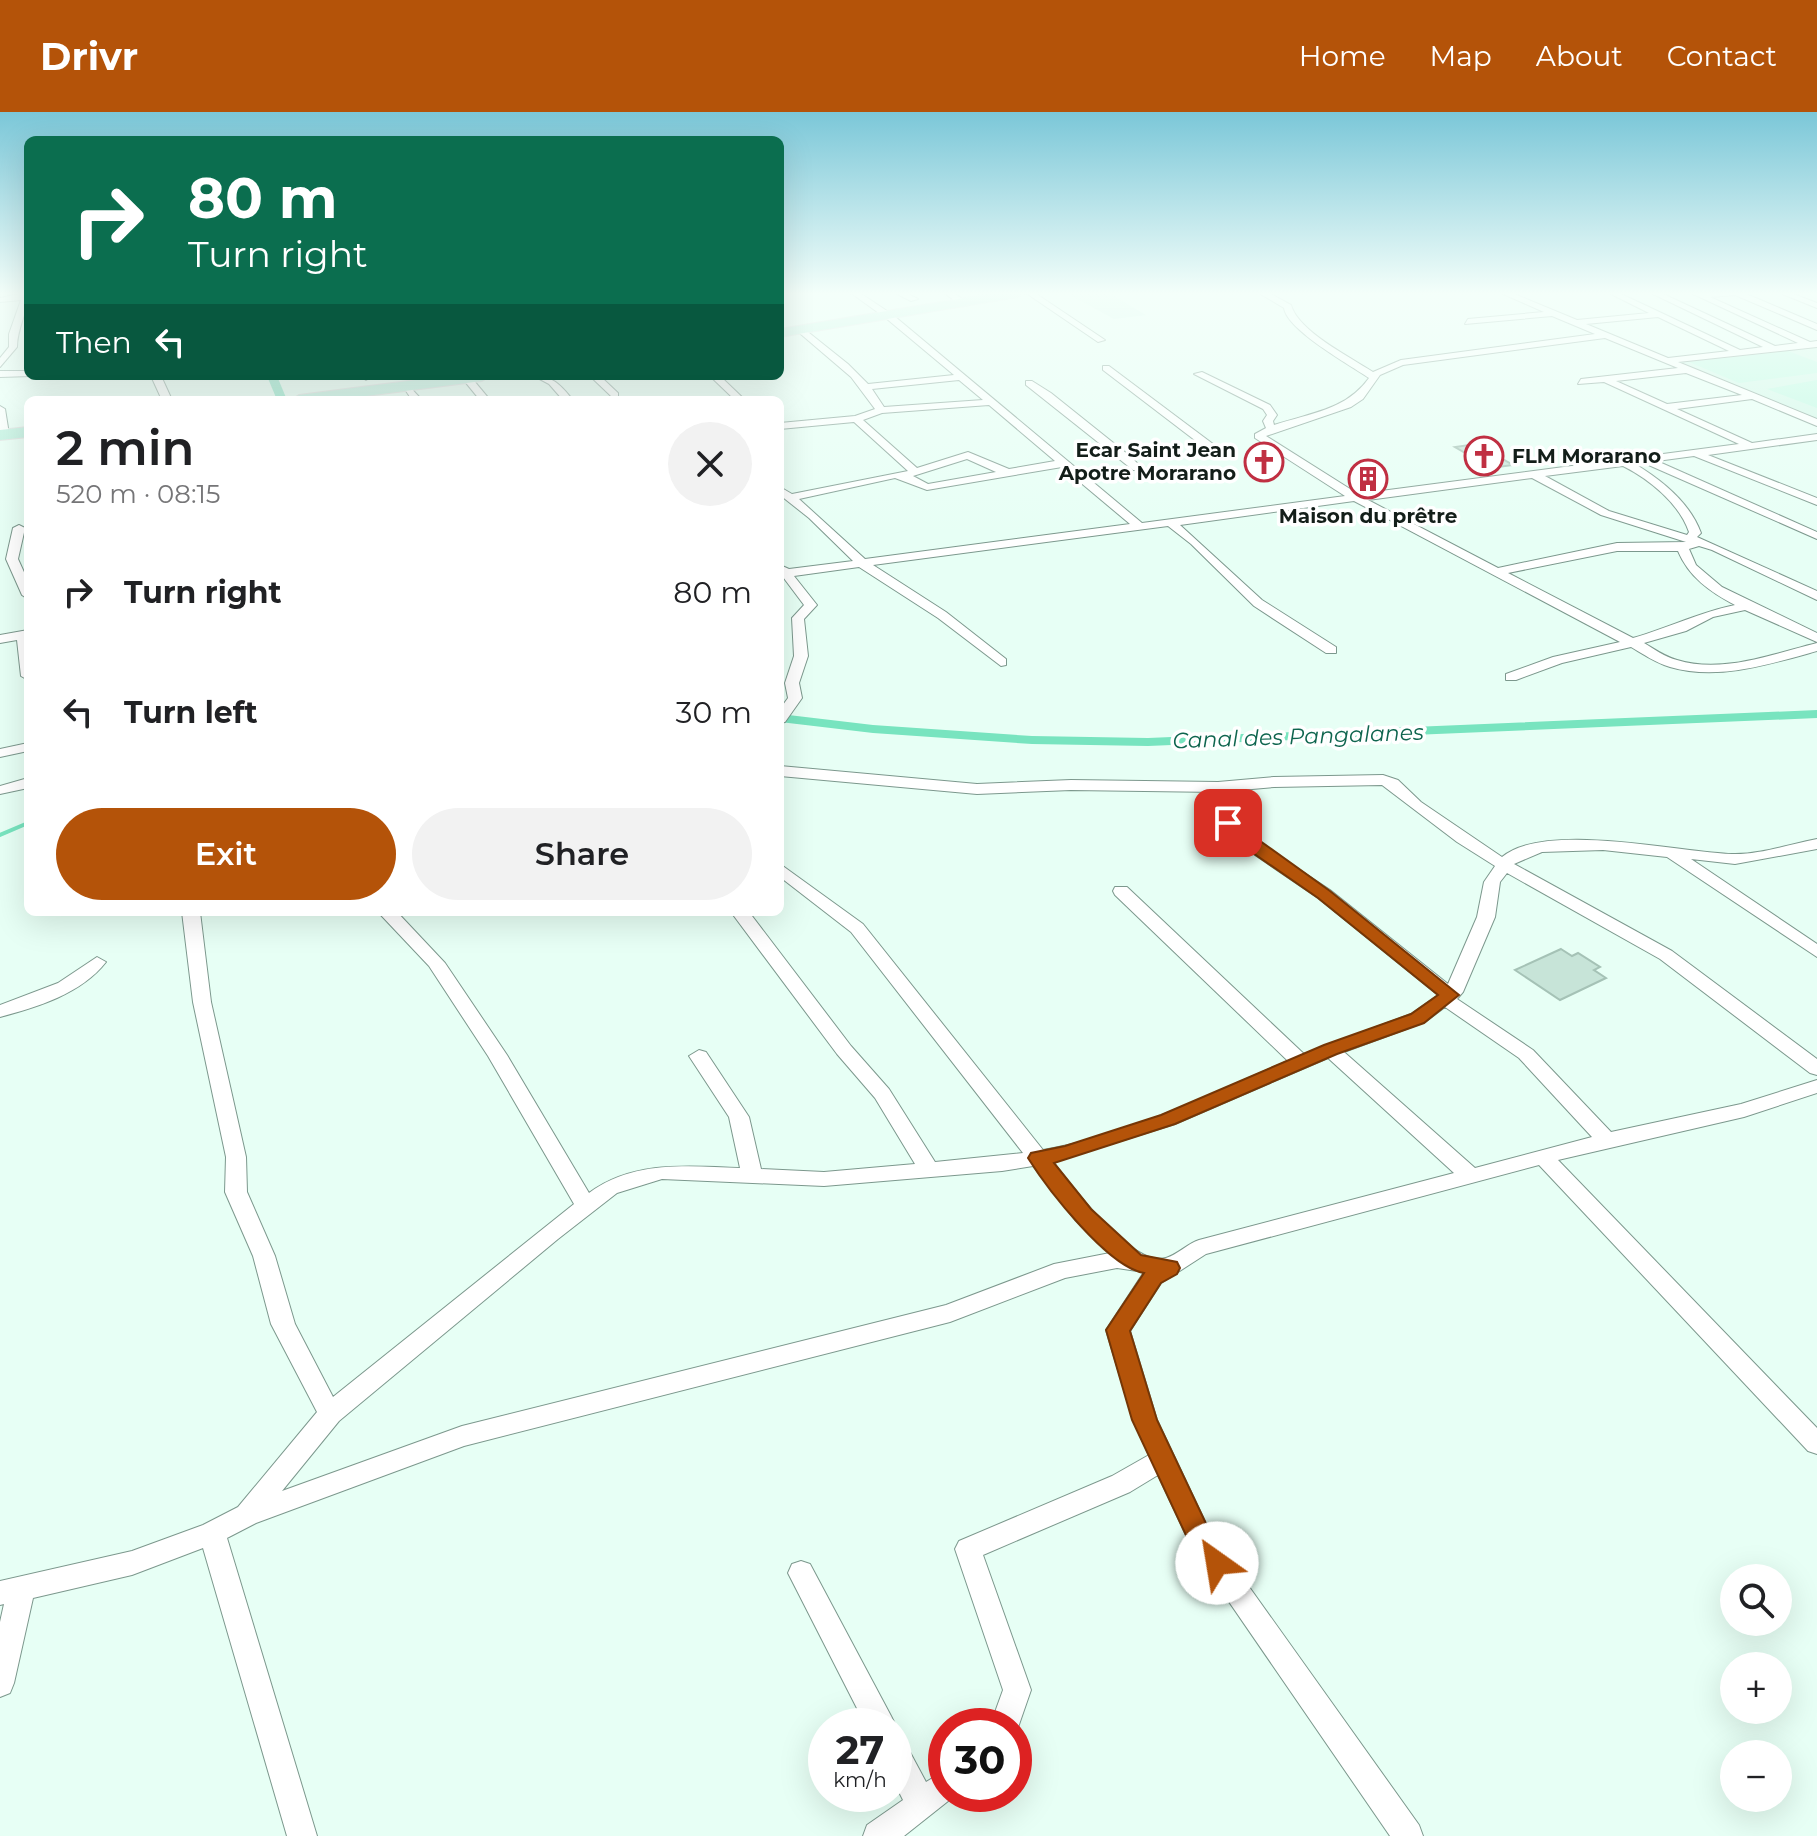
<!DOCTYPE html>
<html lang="en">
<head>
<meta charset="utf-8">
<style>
  body { margin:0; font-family:Montserrat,sans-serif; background:#f2f2f2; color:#202124; height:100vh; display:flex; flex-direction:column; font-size:30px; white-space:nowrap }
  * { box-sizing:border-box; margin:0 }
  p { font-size:26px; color:#757577 }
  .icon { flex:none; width:44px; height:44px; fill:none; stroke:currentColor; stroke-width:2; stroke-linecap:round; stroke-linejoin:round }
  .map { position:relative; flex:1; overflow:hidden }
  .details { position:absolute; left:24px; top:284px; width:760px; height:520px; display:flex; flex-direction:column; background:#fff; border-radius:12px; box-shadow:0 8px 32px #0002 }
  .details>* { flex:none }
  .top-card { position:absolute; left:24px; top:24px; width:760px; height:244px; border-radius:12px; box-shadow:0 8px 32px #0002; background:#0b6e4f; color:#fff; overflow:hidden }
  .buttons { position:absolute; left:1720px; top:1452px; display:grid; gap:16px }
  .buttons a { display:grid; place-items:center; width:72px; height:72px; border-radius:50%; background:#fff; box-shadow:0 8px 32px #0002; font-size:40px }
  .speed { position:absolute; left:808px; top:1596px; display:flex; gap:16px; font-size:40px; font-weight:700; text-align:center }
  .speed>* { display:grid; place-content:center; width:104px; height:104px; border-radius:50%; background:#fff; box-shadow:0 8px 32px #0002; line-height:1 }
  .speed small { font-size:20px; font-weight:400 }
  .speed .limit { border:12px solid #d22; background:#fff; color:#111 }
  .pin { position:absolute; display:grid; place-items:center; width:68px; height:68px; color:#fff; margin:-34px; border-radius:16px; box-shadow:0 4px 12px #0006 }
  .me { position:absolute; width:88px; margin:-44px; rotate:328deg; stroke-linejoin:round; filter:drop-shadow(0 0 6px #0008) }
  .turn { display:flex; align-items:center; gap:28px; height:168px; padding:0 32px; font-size:36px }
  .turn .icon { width:104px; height:104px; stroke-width:2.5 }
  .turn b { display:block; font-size:56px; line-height:68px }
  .then { display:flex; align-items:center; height:76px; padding:0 32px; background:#0003; gap:16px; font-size:30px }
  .round { display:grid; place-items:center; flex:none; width:84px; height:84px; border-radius:42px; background:#f2f2f2 }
  .overview { display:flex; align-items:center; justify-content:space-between; height:136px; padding:0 32px }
  h1 { font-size:48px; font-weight:600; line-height:60px }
  .cta { display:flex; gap:16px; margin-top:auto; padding:16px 32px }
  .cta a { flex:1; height:92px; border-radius:48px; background:#b45309; color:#fff; font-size:32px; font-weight:600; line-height:92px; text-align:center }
  .cta a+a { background:#f2f2f2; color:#202124 }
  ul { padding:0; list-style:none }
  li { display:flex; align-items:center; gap:24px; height:120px; padding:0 32px }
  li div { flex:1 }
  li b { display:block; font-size:30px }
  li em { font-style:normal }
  header { display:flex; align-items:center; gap:48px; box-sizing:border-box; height:112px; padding:0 40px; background:#b45309; color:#fff }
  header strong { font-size:38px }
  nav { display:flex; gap:44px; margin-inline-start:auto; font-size:28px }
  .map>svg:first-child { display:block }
</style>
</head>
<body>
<header>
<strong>Drivr</strong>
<nav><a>Home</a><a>Map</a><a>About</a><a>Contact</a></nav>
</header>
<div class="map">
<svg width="1817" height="1724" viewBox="0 0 1817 1724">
  <rect width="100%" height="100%" fill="#e7fff5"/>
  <g fill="#d0f7e7">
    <polygon points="1066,181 1109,181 1146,203 1114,207"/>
    <polygon points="1817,233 1817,307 1673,248"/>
  </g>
  <g fill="#bbf9e1">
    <polygon points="1788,239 1817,250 1817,261 1739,271 1689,250"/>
    <polygon points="1817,268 1817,296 1767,277"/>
  </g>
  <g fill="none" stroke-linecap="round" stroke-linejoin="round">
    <polyline stroke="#78e4bf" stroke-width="4" points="0,723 28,711"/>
    <g fill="#78e4bf" fill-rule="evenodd">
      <polygon points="267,264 277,264 287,288 277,288"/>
      <polygon points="1817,598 1817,606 1148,634 1032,632 873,621 780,610 780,602 873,613 1032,624 1148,626"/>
    </g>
  </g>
  <g fill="#c7e4d8" stroke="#a5c2b6" stroke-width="2">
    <polygon points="1476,332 1513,353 1491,356 1455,335"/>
    <polygon points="1561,837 1572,844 1578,841 1600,855 1594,858 1606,866 1560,888 1515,858"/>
  </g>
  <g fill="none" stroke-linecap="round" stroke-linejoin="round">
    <defs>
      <g id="street">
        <path d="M 23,181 L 28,181 C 28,200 17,216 17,235 L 0,255 L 0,246 L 9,235 L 9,222 L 21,188 L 0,190 L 0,186 Z"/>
        <path d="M 851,181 L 860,181 L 893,203 L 1142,411 L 1345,384 L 1255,326 L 1255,322 L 1266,316 L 1263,309 L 1267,303 L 1263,297 L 1194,262 L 1202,260 L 1270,293 L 1277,303 L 1273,309 L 1274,313 C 1311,301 1346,298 1369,266 C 1350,253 1287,218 1284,196 L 1259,181 L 1269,181 L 1291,193 C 1298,219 1350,245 1373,260 L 1401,248 L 1595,222 L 1552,204 L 1465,212 L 1468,207 L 1544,200 L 1501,181 L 1512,181 L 1577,208 L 1649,201 L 1609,181 L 1619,181 L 1740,238 L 1763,235 L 1651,181 L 1661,181 L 1775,234 L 1798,231 L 1691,181 L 1744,181 L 1817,212 L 1817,218 L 1735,183 L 1710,185 L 1810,230 L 1817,229 L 1817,235 L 1678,250 L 1817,307 L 1817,314 L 1752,287 L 1677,297 L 1752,331 L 1817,322 L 1817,328 L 1708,343 L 1817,386 L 1817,393 L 1694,344 L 1657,349 L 1817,420 L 1817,427 L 1644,351 L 1635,352 C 1662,368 1690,391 1701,421 L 1697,425 L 1817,479 L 1817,488 L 1712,438 L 1699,434 L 1689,437 L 1696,453 L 1722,475 L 1817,521 L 1817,530 L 1745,498 L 1713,505 L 1686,519 L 1644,531 C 1654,537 1665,545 1677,548 C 1722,562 1773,542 1817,531 L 1817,539 C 1770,552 1718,569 1670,555 C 1656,551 1643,542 1631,535 L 1562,551 L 1516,568 L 1506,568 L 1506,562 L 1553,545 L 1620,530 L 1354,389 L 1180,413 L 1262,488 L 1336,535 L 1336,541 L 1326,541 L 1254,494 L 1191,432 L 1168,414 L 873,453 L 946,500 L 1006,547 L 1006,553 L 1001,554 L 938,506 L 859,455 L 794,464 L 817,493 L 804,507 L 808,544 L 799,571 L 802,586 L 785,610 L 780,611 L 780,597 L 788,586 L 785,571 L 794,544 L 792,506 L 804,493 L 783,465 L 780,466 L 780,453 L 789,457 L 853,449 L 809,406 L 780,383 L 780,375 L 792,382 L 908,359 L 854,310 L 780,317 L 780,311 L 855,304 L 875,297 L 851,265 L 796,218 L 803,216 L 848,252 L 868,272 L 954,263 L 887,207 ZM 1658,205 L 1729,239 L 1668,246 L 1586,212 ZM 1605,226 L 1678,256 L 1581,267 L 1578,272 L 1604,270 L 1739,332 L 1358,382 L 1266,324 L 1351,295 L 1363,287 L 1380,263 L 1403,253 ZM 1686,261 L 1742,283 L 1667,292 L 1616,269 ZM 959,268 L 983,288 L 884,295 L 872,277 ZM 989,293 L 1055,349 L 1009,357 L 968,340 L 917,356 L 863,308 L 882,301 ZM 967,347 L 996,360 L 928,372 L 913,364 ZM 1623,354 C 1649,367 1679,391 1689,420 L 1687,423 L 1609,399 L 1545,364 ZM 1062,355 L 1130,412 L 865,447 L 799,387 L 895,366 L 927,378 ZM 1532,366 L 1601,403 L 1686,430 L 1617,431 L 1498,456 L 1368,388 ZM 1617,439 L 1678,439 C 1689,465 1710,480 1735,493 C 1700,500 1668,516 1633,526 L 1508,461 Z"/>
        <polygon points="895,181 906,181 918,187 911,189"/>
        <polygon points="944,181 954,181 968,191 961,193"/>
        <polygon points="1026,181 1035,181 1105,228 1098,230"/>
        <polygon points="1780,181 1791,181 1817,191 1817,196"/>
        <polygon points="1103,254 1109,254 1217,335 1217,339 1209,339 1103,258"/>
        <polygon points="0,259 28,259 28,264 31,264 0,265"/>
        <polygon points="151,264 161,264 172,288 162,288"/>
        <polygon points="360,264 370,264 371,265 366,268"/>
        <polygon points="464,264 470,264 490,288 480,288 462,266"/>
        <path d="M 534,264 C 554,264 561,274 573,288 L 563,288 L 549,272 Z"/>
        <polygon points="590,264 600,264 618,281 618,285 612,285"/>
        <polygon points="710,264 720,264 745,288 735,288"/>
        <polygon points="1026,269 1032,269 1051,281 1131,345 1142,356 1141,358 1133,358 1026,273"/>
        <polygon points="402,273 408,273 422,288 412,288"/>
        <polygon points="0,294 5,297 9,322 4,325 0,323"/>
        <polygon points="19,413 25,416 18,447 28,469 28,487 22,483 6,447 13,416"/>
        <polygon points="28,518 28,568 21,564 17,528 0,531 0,523"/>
        <polygon points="28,631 28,639 0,645 0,637"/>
        <path d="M 780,654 L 977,672 L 1071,668 L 1218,670 L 1274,665 L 1383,663 L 1398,668 L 1421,690 L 1502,745 C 1544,709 1678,740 1732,742 C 1759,743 1790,732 1817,727 L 1817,737 L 1735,752 L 1691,747 L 1817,832 L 1817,845 L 1667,745 L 1603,738 L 1542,740 L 1514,752 L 1672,839 L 1817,947 L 1817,963 L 1810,961 L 1660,847 L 1507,761 L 1500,770 L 1495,805 L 1463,880 L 1457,887 L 1533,938 L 1611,1020 L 1741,992 L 1817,968 L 1817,981 L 1744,1005 L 1558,1048 L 1817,1316 L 1817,1342 L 1808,1339 L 1539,1053 L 1206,1142 L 1161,1171 L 1130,1219 L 1157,1308 L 1210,1420 L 1419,1713 L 1423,1724 L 1390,1724 L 1192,1436 L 1158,1363 L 1130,1380 L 983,1443 L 1031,1578 L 1015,1624 L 1014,1614 L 990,1614 L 1003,1578 L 955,1437 L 959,1429 L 1112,1364 L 1149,1343 L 1133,1308 L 1106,1218 L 1144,1160 L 1117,1156 L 1065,1166 L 950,1210 L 464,1334 L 256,1411 L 227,1426 L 317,1724 L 287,1724 L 203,1436 L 132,1463 L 33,1486 L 14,1571 L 10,1581 L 0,1585 L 0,1510 L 4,1492 L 0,1493 L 0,1469 L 132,1439 L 203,1413 L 238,1395 L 317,1300 L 271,1212 L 253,1144 L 225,1080 L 226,1045 L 193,890 L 182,800 L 200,800 L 211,890 L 246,1045 L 247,1080 L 275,1144 L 295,1212 L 333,1285 L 574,1092 L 488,944 L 429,854 L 378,800 L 397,800 L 445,851 L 507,943 L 589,1081 C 633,1048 688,1054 740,1056 L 729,1005 L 689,944 L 699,938 L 706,940 L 749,1005 L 761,1057 L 824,1060 L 915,1052 L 875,986 L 837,942 L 731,800 L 749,800 L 851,934 L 889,977 L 935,1050 L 1023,1041 L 851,820 L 780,765 L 780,752 L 863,812 L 1043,1038 C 1128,1024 1209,982 1288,949 L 1115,783 L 1113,779 L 1115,775 L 1127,775 L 1304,942 L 1411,902 L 1438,883 L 1318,786 L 1236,730 L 1220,711 L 1222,708 L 1234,708 L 1248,724 L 1330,778 L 1448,872 L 1477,805 L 1484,770 L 1495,754 L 1457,730 L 1382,673 L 1274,675 L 1218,680 L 1071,678 L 977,682 L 780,664 ZM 1445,895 L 1519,946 L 1592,1025 L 1475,1056 L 1344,940 L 1425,910 ZM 1328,946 L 1454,1061 L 1199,1128 C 1187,1132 1177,1143 1166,1146 C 1132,1156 1072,1074 1053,1050 L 1175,1012 ZM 1033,1054 L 1075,1108 L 1110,1141 L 1054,1152 L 946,1193 L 462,1314 L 282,1379 L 339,1309 L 558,1127 L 617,1081 L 662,1067 L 824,1074 L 1002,1059 Z"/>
        <polygon points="28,666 28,676 0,682 0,674"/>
        <path d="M 97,845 L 106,850 C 81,882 37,895 0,905 L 0,893 L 58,871 Z"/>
        <polygon points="801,1449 810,1452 891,1604 896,1614 894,1618 894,1614 866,1614 788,1461 792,1452"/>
        <polygon points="894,1624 904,1629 926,1670 946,1658 946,1682 957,1682 904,1724 863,1724 867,1713 903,1688 894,1670"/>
      </g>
      <g id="primary">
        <polygon points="994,181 1025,181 1018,185 780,225 780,217"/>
        <polygon points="447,264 490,264 482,269 335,288 291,288 299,283"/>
        <polygon points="28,315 28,325 0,328 0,318"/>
      </g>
    </defs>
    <use href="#street" stroke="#7c988d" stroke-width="2"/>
    <use href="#primary" stroke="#dee0df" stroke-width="2"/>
    <use href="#street" fill="#fff" fill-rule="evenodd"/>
    <use href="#primary" fill="#b6efdb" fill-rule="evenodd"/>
  </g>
  <linearGradient id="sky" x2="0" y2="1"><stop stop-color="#7bc7d8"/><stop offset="0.43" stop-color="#f4fffa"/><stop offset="1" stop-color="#f4fffa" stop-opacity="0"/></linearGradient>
  <rect width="1817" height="422" fill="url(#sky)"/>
  <path fill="#b45309" stroke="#753606" stroke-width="2" d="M 1228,706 L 1330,779 L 1459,883 L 1424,911 L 1337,942 L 1175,1012 L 1054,1051 L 1091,1097 L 1141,1143 L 1177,1150 L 1180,1156 L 1177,1162 L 1161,1171 L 1130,1219 L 1157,1308 L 1210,1420 L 1231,1451 L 1227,1459 L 1217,1463 L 1208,1459 L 1192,1436 L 1132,1308 L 1106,1218 L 1144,1161 C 1108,1155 1048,1078 1028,1046 L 1031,1041 L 1065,1034 L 1161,1003 L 1324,933 L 1411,902 L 1438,883 L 1318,786 L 1237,730 L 1220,711 Z"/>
  <defs>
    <symbol id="church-ring" viewBox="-11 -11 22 22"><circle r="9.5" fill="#fff" stroke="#c02f42" stroke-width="1.5"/><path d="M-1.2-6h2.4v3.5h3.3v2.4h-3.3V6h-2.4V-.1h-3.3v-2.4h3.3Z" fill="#c02f42"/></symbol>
    <symbol id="building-ring" viewBox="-11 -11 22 22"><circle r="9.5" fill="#fff" stroke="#c02f42" stroke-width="1.5"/><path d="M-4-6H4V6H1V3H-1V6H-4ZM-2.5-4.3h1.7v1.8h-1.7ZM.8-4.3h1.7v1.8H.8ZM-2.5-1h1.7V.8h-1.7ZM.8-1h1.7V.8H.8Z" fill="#c02f42"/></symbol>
  </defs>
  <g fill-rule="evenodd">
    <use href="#church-ring" x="1462" y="322" width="44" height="44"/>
    <use href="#church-ring" x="1242" y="328" width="44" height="44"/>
    <use href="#building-ring" x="1346" y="345" width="44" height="44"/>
  </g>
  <g text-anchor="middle" stroke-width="7" stroke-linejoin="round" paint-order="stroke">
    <g font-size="20" font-weight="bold" fill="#131e19" stroke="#fff" text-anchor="end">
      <text x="1236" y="345">Ecar Saint Jean<tspan x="1236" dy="23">Apotre Morarano</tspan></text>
      <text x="1512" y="351" text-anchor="start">FLM Morarano</text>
      <text x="1368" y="411" text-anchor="middle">Maison du prêtre</text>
    </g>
    <g font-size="22" font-style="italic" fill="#0e654e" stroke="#fff">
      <text transform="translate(1298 624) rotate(-2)" y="8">Canal des Pangalanes</text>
    </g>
  </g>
</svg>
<div class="buttons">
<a><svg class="icon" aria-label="search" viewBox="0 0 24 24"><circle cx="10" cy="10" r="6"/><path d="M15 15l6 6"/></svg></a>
<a>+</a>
<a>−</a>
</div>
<div class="speed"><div>27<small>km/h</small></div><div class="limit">30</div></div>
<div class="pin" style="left:1228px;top:711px;background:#d93025"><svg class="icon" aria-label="arrive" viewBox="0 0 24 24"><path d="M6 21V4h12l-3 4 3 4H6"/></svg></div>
<svg class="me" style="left:1217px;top:1451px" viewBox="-20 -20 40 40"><circle r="19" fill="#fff"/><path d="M0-13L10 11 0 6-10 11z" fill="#b45309"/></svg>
<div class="top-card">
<div class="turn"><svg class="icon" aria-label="right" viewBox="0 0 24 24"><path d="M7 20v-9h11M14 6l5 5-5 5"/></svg><div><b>80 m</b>Turn right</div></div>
<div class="then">Then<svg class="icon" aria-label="left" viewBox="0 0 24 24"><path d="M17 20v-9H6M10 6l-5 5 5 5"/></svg></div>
</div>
<section class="details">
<div class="overview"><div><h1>2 min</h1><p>520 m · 08:15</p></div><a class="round"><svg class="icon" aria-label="close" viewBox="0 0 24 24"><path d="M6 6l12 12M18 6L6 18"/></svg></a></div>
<ul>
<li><svg class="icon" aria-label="right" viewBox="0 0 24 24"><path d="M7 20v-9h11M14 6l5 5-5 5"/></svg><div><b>Turn right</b></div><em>80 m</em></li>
<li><svg class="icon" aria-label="left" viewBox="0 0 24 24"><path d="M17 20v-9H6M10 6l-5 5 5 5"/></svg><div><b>Turn left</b></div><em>30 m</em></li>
</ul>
<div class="cta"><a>Exit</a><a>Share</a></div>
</section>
</div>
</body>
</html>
